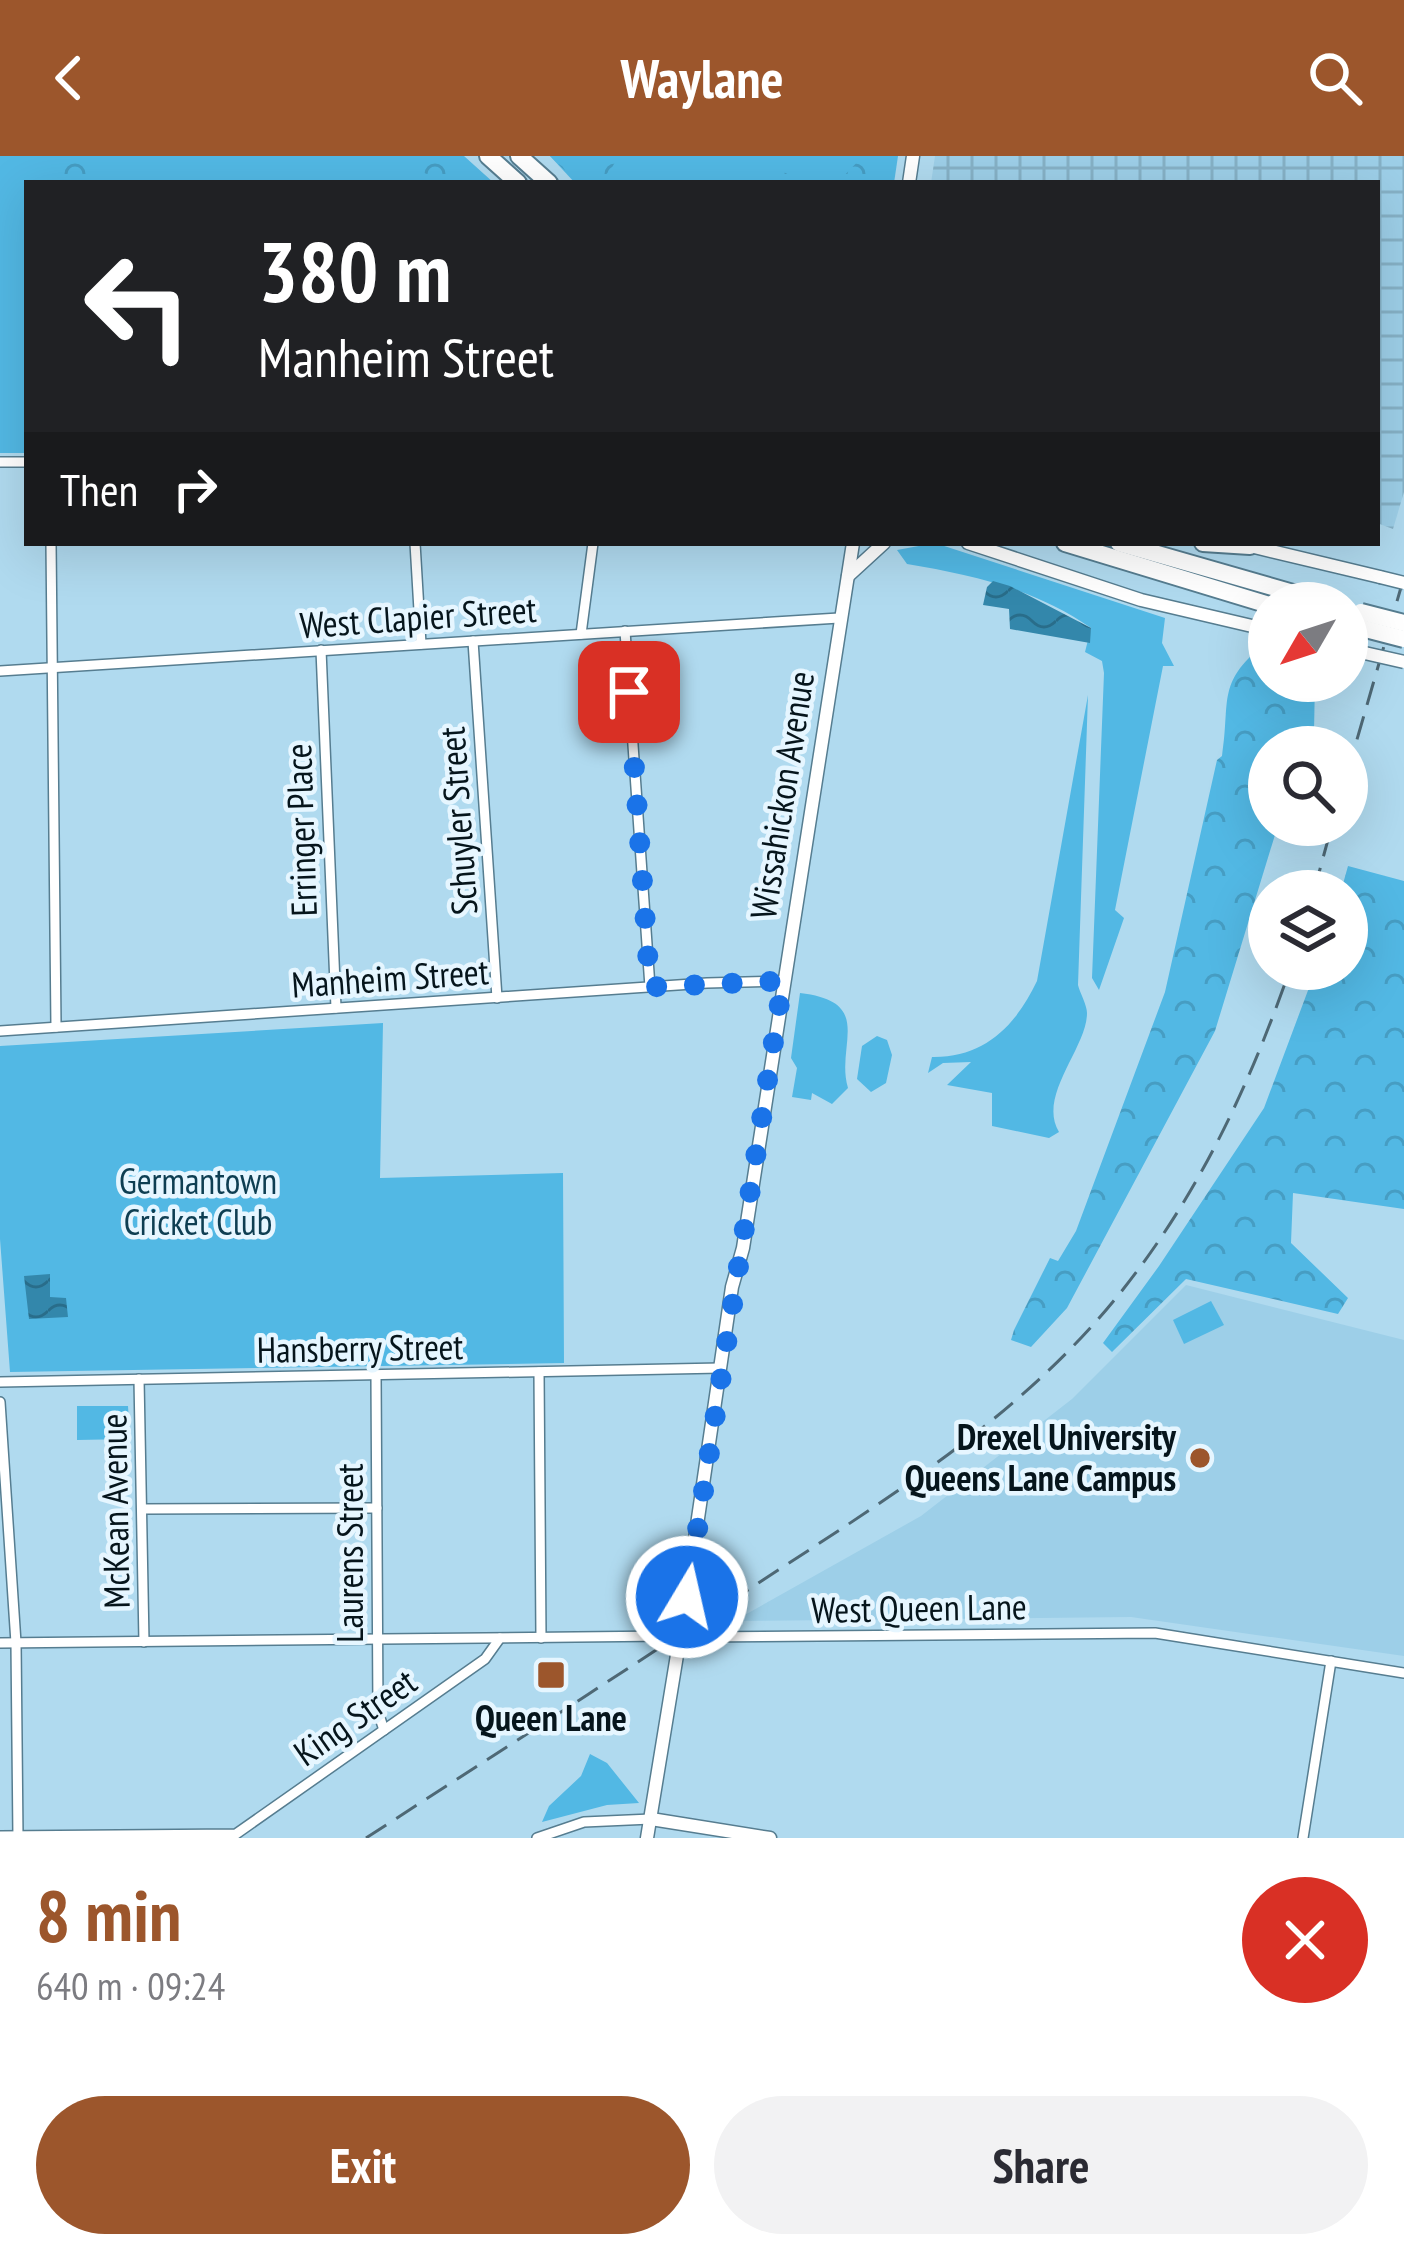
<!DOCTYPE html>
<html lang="en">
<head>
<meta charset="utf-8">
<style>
  body { margin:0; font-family:"PT Sans Narrow",sans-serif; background:#f2f2f3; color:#2b2b33; height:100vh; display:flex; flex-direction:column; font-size:45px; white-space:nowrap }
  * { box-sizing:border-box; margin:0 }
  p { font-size:39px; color:#7c7c81 }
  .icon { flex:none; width:66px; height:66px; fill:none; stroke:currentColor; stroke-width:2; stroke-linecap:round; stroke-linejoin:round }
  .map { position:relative; height:1682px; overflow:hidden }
  .panel { display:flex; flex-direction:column; background:#fff; flex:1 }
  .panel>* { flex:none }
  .top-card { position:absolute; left:24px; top:24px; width:1356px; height:366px; border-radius:0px; box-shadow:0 12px 48px #0002; background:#202124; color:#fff; overflow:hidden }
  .needle { width:78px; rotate:231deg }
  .buttons { position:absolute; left:1248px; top:426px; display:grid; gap:24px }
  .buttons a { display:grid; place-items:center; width:120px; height:120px; border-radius:50%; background:#fff; box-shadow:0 12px 48px #0002; font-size:60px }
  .pin { position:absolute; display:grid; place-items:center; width:102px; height:102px; color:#fff; margin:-51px; border-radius:24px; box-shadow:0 6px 18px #0006 }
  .me { position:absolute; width:132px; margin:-66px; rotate:9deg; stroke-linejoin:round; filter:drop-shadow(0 0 9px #0008) }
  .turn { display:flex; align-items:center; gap:42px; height:252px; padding:0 36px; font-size:54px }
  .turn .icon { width:156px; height:156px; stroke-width:2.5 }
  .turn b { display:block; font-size:84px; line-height:102px }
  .then { display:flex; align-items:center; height:114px; padding:0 36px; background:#0003; gap:24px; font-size:45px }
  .round { display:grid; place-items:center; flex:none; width:126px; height:126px; border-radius:63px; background:#f2f2f3 }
  .head { display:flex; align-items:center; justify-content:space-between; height:204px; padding:0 36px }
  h1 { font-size:72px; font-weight:700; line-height:90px; color:#9c562c }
  .button { display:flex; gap:24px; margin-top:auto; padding:24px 36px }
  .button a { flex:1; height:138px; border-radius:72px; background:#9c562c; color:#fff; font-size:48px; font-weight:700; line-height:138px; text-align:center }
  .button a+a { background:#f2f2f3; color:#2b2b33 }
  header { display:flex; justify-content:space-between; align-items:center; height:156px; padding:0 36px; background:#9c562c; color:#fff; font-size:54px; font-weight:700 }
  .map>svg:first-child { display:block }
</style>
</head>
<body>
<header><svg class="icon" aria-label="back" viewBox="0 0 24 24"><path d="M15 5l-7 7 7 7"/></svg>Waylane<svg class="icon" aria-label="search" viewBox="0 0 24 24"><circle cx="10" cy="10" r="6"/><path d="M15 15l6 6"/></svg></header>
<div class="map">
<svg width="1404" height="1682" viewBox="0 0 1404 1682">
  <defs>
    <pattern id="industrial-grid" width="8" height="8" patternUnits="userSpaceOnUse" patternTransform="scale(3)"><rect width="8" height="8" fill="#9dcfe8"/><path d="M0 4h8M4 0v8" fill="none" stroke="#86b1c6"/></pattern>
    <pattern id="forest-crowns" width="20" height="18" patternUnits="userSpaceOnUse" patternTransform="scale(3)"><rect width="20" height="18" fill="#52b8e4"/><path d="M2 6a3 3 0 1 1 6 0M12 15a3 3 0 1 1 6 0" fill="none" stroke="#469dc3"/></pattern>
    <pattern id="water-waves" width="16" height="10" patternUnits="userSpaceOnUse" patternTransform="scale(3)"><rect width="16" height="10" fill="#3387ab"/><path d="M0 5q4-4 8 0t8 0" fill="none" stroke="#296d8a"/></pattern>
  </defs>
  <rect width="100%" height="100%" fill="#b0daef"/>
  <polygon fill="#9dcfe8" points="1186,1129 1404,1184 1404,1500 1131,1461 734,1465 921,1360 1072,1243"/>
  <polygon fill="url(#industrial-grid)" points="935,0 1404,0 1404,336 1393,373 1377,367 1377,27 931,27"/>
  <g fill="#52b8e4">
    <polygon points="0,0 464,0 494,27 27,27 27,297 0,297"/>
    <polygon points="550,0 898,0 894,27 575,27"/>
    <path d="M 935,387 L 1165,462 L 1162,487 L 1174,510 L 1163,510 L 1115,754 L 1124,762 L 1099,834 L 1092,822 L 1104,517 L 1102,505 L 1085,496 L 1091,472 C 1035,433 973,419 907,408 L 897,394 Z"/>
    <path d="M 1088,539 L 1078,829 C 1080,837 1087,849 1087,857 C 1087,892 1037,940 1059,976 L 1049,982 L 992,970 L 992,937 L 947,929 L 971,906 L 943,907 L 928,917 L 932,901 C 985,902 1016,869 1037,825 Z"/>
    <path d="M 800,837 C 876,846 835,889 848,932 L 832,948 L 812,937 L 811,944 L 792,941 L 797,912 L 791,902 Z"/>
    <polygon points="383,867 380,1022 563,1017 564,1207 10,1216 0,1083 0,890"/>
    <polygon points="877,880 887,884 892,899 886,927 871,936 857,923 862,890"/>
    <polygon points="1211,1145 1224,1169 1184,1188 1173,1164"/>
    <polygon points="77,1250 128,1250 130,1283 77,1284"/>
    <polygon points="590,1598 607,1607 639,1647 607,1649 542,1666 549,1650 581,1620"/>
  </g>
  <g fill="url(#forest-crowns)">
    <polygon points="29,0 89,0 102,8 106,27 29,27"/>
    <path d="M 401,0 L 462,0 L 491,27 C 460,27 422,25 401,0 Z"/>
    <path d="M 550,0 L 618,0 C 609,20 600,27 578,27 Z"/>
    <polygon points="863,0 888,0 883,27 777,27 780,14 804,27 840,24"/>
    <path d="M 1269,484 L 1269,525 L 1315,525 L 1314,576 L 1308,591 L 1269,591 L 1269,669 L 1278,669 L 1215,875 L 1067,1152 L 1031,1191 L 1011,1184 L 1014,1174 L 1050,1102 L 1058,1105 L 1076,1075 L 1165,836 L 1217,604 L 1222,600 C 1231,542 1215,527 1269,484 Z"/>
    <polygon points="1348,710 1404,725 1404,1053 1293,1037 1291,1087 1348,1142 1338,1158 1186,1123 1112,1196 1103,1187 1159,1110 1264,952 1316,813 1347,813 1347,735 1341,735"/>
  </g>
  <g fill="url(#water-waves)">
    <polygon points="993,425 1010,430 1091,472 1090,487 1010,473 1009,453 983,449 987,431"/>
    <polygon points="50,1118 50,1141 66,1142 68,1161 29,1163 24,1120"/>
  </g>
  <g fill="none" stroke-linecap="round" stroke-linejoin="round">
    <defs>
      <g id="minor">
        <polyline points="0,306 27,306"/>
        <polyline points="51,387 56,871"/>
        <polyline points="415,387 421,488"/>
        <polyline points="625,475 650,831"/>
        <polyline points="581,478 593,387"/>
        <polyline points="473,485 497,842"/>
        <polyline points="321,494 336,852"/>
        <polyline points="0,515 839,462"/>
        <polyline points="0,875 707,827 783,825"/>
        <polyline points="539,1216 541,1482"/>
        <polyline points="376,1219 378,1556 384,1574"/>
        <polyline points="139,1223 144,1486"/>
        <polyline points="0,1226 721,1212"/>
        <polyline points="0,1246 16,1487 18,1682"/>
        <polyline points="142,1353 377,1352"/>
        <polyline points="697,1481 1155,1477 1404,1517"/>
        <polyline points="0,1487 667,1480"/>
        <polyline points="0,1680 236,1678 485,1503 500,1482"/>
        <polyline points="537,1682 584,1666 651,1663"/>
        <polyline points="1303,1682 1331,1505"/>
      </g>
      <g id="tertiary">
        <polyline points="909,27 913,0"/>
        <polyline points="968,387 1141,444 1269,474"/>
        <polyline points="1246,389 1380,421"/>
        <polyline points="848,420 884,387"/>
        <polyline points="682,1471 732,1131 743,1092 853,387"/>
        <polyline points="651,1663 770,1682"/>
        <polyline points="647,1682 678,1493"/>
      </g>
      <g id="motorway">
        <polyline points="488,0 518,27"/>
        <polyline points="519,0 549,27"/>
        <polyline points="1065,387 1269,449"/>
        <polyline points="1119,387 1328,447"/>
        <polyline points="1203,387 1250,390"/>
      </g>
    </defs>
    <use href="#minor" stroke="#567d90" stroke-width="12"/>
    <use href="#tertiary" stroke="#567d90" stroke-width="15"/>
    <use href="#motorway" stroke="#567d90" stroke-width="20"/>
    <use href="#minor" stroke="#fff" stroke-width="9"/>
    <use href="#tertiary" stroke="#fff" stroke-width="12"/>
    <use href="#motorway" stroke="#fff" stroke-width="16"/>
    <g stroke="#4e6875" stroke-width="3" stroke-dasharray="24 12" stroke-linecap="butt">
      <polyline points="1347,618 1404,421"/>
      <polyline points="1314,735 1332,669"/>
      <path d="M 366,1682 C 499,1596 631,1511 763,1424 C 881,1347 998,1274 1093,1169 C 1186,1065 1245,943 1290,813"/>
    </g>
    <defs>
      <polyline id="minor-bridge" points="667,1480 697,1481"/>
      <g id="tertiary-bridge">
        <polyline points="1380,421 1404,427"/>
        <polyline points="1347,493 1404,506"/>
        <polyline points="678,1493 682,1471"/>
      </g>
      <g id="motorway-bridge">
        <polyline points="1361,456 1404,467"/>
        <polyline points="1354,470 1404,483"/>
      </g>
    </defs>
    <use href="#minor-bridge" stroke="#567d90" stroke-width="12" stroke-linecap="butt"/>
    <use href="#tertiary-bridge" stroke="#567d90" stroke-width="15" stroke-linecap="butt"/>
    <use href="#motorway-bridge" stroke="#567d90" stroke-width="20" stroke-linecap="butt"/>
    <use href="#minor-bridge" stroke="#fff" stroke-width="9"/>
    <use href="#tertiary-bridge" stroke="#fff" stroke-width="12"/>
    <use href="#motorway-bridge" stroke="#fff" stroke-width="16"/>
  </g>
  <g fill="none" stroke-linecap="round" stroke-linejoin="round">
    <polyline stroke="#1a73e8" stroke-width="21" stroke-dasharray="0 37.8" points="629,536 650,831 783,825 687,1441"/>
  </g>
  <g fill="#9c562c" stroke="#e6f6ff" stroke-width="4.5">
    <circle cx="1200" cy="1302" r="12"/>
    <rect x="536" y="1504" width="30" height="30" rx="6"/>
  </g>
  <g text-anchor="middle" stroke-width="9" stroke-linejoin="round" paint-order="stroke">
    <g font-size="36" fill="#06151c" stroke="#e6f6ff">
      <text transform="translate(418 461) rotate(-4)" y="13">West Clapier Street</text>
      <text transform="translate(782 639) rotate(-81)" y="13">Wissahickon Avenue</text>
      <text transform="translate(458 665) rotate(-94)" y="13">Schuyler Street</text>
      <text transform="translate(301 674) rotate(-92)" y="13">Erringer Place</text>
      <text transform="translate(390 822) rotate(-4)" y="13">Manheim Street</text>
      <text transform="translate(360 1192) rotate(-1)" y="13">Hansberry Street</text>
      <text transform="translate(115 1355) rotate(-91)" y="13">McKean Avenue</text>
      <text transform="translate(350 1397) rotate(-90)" y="13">Laurens Street</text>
      <text transform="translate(919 1452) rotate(-1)" y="13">West Queen Lane</text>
      <text transform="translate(355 1561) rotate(-35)" y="13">King Street</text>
    </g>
    <g font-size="36" fill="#0e3e52" stroke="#e6f6ff">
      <text x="198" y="1038">Germantown<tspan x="198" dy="41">Cricket Club</tspan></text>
    </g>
    <g font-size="36" font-weight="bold" fill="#06151c" stroke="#e6f6ff" text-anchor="end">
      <text x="1176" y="1294">Drexel University<tspan x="1176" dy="41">Queens Lane Campus</tspan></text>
      <text x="551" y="1575" text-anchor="middle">Queen Lane</text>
    </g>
  </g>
</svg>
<div class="buttons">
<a><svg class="needle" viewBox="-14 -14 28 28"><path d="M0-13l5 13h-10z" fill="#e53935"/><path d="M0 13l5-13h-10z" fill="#7c7c81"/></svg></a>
<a><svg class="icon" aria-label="search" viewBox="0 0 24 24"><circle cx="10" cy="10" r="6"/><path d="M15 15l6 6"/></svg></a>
<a><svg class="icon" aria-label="layers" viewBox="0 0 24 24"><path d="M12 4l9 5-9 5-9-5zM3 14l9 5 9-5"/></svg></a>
</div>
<div class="pin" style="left:629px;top:536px;background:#d93025"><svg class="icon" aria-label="arrive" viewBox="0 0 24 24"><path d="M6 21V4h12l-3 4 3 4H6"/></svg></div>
<svg class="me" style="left:687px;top:1441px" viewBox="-20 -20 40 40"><circle r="17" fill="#1a73e8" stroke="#fff" stroke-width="3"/><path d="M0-11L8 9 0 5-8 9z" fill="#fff"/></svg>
<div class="top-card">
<div class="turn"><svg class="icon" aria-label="left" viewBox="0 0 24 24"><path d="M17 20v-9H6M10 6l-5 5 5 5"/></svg><div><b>380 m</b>Manheim Street</div></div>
<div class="then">Then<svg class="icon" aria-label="right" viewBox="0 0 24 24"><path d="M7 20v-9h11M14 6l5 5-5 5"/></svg></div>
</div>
</div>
<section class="panel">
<div class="head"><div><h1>8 min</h1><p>640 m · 09:24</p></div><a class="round" style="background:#d93025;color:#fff"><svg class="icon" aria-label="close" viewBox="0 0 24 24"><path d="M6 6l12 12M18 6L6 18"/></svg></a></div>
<div class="button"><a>Exit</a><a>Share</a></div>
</section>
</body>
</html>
